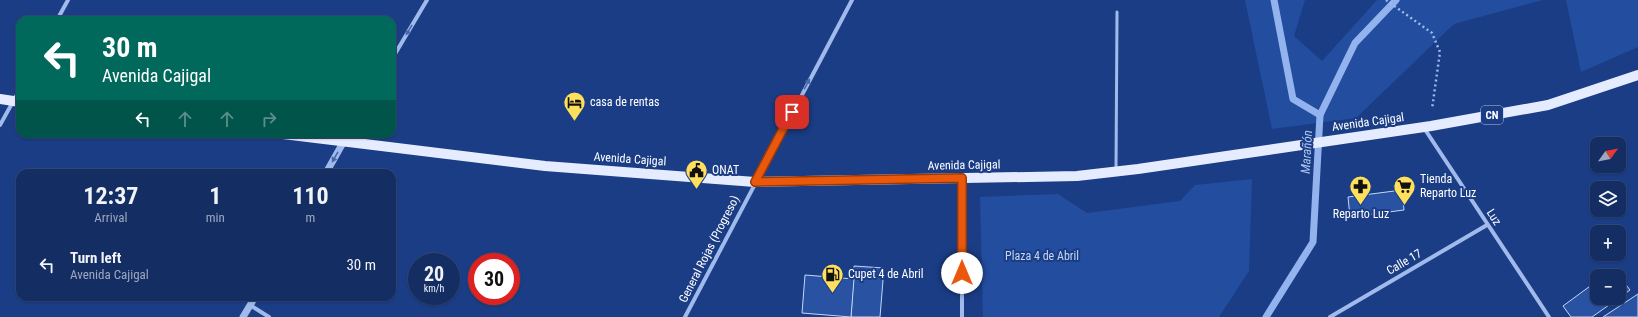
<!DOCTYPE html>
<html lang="en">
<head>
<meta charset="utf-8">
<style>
  body { margin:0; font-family:"Roboto Condensed",sans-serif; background:#213a6d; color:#f1f3f6; height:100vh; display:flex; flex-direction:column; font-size:15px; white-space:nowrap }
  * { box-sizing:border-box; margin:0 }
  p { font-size:13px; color:#9da8bf }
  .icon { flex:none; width:22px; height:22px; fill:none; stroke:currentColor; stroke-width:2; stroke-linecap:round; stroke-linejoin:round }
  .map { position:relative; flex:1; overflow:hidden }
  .drawer { position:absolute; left:16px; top:169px; width:380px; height:132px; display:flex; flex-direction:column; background:#142e64; border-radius:12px; box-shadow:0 1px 3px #0004,0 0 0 1px #334a78 }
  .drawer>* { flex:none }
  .guide { position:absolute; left:16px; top:16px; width:380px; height:122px; border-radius:12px; box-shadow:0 1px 3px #0004,0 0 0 1px #334a78; background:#00695c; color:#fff; overflow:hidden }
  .needle { width:26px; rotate:57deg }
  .controls { position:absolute; left:1590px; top:137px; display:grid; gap:8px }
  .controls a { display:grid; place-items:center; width:36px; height:36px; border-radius:8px; background:#142e64; box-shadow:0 1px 3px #0004,0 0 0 1px #334a78; font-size:20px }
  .speed { position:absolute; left:408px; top:253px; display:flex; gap:8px; font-size:20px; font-weight:700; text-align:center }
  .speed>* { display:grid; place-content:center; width:52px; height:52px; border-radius:50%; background:#142e64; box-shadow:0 1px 3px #0004,0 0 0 1px #334a78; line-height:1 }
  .speed small { font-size:10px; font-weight:400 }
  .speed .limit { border:6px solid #d22; background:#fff; color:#111 }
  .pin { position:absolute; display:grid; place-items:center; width:34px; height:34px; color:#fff; margin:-17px; border-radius:8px; box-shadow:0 2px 6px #0006 }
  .me { position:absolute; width:44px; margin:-22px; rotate:0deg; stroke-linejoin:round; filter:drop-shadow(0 0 3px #0008) }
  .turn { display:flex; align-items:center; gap:14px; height:84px; padding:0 20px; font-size:18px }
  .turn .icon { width:52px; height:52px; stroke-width:2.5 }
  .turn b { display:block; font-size:28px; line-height:34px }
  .lanes { display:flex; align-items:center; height:38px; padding:0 20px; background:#0003; justify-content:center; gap:20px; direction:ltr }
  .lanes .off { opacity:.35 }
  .eta { display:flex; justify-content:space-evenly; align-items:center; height:68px; text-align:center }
  .eta b { font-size:24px; font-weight:700; line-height:28px }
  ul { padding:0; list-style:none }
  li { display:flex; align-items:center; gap:12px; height:56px; padding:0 20px }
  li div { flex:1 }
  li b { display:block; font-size:15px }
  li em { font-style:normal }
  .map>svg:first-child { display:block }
</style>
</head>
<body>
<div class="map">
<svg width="1638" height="317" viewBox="0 0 1638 317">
  <rect width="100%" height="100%" fill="#1a3d85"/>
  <g fill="#234d9e">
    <polygon points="1245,0 1305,0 1294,36 1322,61 1377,0 1543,0 1454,24 1356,118 1272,129"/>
    <polygon points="1566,0 1638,0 1638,47 1581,72"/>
    <polygon points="1252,179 1249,271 1219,317 983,317 980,197 1058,194 1087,213 1180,201 1195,185"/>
  </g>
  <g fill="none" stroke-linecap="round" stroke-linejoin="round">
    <g stroke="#93b3ee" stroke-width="7">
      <polyline points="1274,0 1293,99 1320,115"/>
      <polyline points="1266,317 1313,242 1320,115 1355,43 1396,0"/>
    </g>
  </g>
  <g fill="#2952a3" stroke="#c5d7f8">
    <polygon points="1402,190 1404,210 1350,217 1348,197"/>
    <polygon points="854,266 884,268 880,317 851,317"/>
    <polygon points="1614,269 1630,290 1619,298 1619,276 1604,276"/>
    <polygon points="805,275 854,279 851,317 802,313"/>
    <polygon points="1597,281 1597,298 1619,298 1592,317 1571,317 1563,306"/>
    <polygon points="1638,294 1638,317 1603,317"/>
  </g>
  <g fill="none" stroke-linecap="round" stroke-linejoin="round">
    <polyline stroke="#a0baeb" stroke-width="2.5" stroke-dasharray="2 3" stroke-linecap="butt" points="1386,0 1432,33 1440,52 1432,109"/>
    <polyline stroke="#a0baeb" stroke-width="3" points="1116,170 1117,12"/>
    <g stroke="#a0baeb" stroke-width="4">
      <polyline points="57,20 68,0"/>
      <polyline points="392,59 427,0"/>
      <polyline points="0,125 20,89"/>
      <polyline points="1424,128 1549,317"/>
      <polyline points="250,305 269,317"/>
      <polyline points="685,317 852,0"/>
      <polyline points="962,317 962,179"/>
      <polyline points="1330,317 1487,225"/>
    </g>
    <g stroke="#a0baeb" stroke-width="7">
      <polyline points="326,173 344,141"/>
      <polyline points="243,317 255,297"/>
    </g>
    <g stroke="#e5ecff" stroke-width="10">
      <polyline points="0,99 20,102"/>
      <polyline points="283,134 545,166 755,182 1077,176 1138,169 1431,126 1548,105 1638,75"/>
    </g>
  </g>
  <defs><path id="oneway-solid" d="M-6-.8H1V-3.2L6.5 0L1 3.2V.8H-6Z"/></defs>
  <g fill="#4969a9">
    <use href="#oneway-solid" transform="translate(409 30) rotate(121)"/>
    <use href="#oneway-solid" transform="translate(807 84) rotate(-62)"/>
    <use href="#oneway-solid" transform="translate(335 157) rotate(120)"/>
  </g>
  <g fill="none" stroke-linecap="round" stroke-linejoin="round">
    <defs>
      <polyline id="route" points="792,112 755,182 962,178 962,273"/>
    </defs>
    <use href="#route" stroke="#983908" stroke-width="10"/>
    <use href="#route" stroke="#ea580c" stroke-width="7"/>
  </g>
  <defs>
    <symbol id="hotel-pin" viewBox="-11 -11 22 30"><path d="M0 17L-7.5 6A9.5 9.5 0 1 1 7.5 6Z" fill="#fee05c" stroke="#1a3d85"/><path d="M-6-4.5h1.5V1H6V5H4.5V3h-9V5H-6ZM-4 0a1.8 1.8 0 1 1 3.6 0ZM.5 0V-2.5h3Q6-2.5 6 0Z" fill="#111"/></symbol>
    <symbol id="civic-pin" viewBox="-11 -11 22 30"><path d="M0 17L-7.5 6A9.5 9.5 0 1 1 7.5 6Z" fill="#fee05c" stroke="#1a3d85"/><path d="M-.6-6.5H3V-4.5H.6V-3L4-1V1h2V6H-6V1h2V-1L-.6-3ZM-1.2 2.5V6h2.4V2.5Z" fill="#111"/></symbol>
    <symbol id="supermarket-pin" viewBox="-11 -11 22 30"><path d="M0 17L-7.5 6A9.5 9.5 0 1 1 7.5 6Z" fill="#fee05c" stroke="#1a3d85"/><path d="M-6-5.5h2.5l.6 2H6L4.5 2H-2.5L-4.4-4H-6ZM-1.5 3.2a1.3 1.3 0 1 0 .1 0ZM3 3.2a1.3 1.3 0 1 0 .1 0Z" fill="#111"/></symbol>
    <symbol id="pharmacy-pin" viewBox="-11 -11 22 30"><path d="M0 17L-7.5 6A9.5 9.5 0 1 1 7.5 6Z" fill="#fee05c" stroke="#1a3d85"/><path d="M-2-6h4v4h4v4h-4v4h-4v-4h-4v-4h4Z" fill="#111"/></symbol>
    <symbol id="fuel-pin" viewBox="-11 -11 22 30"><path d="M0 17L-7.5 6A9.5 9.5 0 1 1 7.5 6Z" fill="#fee05c" stroke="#1a3d85"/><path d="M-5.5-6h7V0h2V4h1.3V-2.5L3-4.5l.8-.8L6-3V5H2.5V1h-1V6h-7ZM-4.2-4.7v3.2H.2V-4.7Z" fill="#111"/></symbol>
  </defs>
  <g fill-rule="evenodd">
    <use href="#hotel-pin" x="562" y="90" width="25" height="34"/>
    <use href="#civic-pin" x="684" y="158" width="25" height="34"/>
    <use href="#supermarket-pin" x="1392" y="174" width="25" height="34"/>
    <use href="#pharmacy-pin" x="1348" y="174" width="25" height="34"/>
    <use href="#fuel-pin" x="820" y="262" width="25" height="34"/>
  </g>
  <g text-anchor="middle" stroke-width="4" stroke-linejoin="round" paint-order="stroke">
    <rect fill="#1a3d85" stroke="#bac5da" stroke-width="1" x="1481" y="106" width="22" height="18" rx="3"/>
    <g font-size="11" font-weight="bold" fill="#fff">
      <text x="1492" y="119">CN</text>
    </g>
    <g font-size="12" fill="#fff" stroke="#1a3d85" text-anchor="start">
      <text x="590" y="106">casa de rentas</text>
      <text x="712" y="174">ONAT</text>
      <text x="1420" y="183">Tienda<tspan x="1420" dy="14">Reparto Luz</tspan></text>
      <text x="1361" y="218" text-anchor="middle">Reparto Luz</text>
      <text x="848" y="278">Cupet 4 de Abril</text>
    </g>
    <g font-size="12" fill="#fff" stroke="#1a3d85">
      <text transform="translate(1368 122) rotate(-8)" y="4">Avenida Cajigal</text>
      <text transform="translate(630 159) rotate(4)" y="4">Avenida Cajigal</text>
      <text transform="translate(964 165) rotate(-1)" y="4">Avenida Cajigal</text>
      <text transform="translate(1494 217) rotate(57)" y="4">Luz</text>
      <text transform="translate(709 249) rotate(-63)" y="4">General Rojas (Progreso)</text>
      <text transform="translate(1404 262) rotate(-30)" y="4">Calle 17</text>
    </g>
    <g font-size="12" fill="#c5d7f8" stroke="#1a3d85">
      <text x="1042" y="260">Plaza 4 de Abril</text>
    </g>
    <g font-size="13" font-style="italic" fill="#acc5f3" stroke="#1a3d85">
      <text transform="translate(1306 152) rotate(-87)" y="5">Marañón</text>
    </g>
  </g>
</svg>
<div class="controls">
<a><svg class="needle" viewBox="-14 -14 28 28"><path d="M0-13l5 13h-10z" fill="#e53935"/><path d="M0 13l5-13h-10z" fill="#9da8bf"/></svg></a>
<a><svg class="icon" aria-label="layers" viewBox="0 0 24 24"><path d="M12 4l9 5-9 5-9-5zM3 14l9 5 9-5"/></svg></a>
<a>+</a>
<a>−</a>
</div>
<div class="speed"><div>20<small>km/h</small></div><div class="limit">30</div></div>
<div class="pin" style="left:792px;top:112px;background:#d93025"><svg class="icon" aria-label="arrive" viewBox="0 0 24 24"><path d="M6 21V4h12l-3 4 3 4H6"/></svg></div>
<svg class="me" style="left:962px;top:273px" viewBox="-20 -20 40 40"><circle r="19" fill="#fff"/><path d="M0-13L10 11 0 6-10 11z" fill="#ea580c"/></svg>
<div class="guide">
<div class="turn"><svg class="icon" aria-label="left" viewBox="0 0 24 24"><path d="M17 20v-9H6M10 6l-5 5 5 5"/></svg><div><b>30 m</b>Avenida Cajigal</div></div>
<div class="lanes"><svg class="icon" aria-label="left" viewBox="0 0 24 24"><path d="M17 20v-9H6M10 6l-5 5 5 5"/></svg><svg class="icon off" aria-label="ahead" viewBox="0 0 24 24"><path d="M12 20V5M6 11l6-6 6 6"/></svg><svg class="icon off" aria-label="ahead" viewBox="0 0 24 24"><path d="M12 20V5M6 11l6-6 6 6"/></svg><svg class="icon off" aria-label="right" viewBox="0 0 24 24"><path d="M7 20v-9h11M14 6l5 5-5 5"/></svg></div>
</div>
<section class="drawer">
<div class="eta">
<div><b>12:37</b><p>Arrival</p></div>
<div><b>1</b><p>min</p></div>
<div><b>110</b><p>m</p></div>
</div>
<ul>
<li><svg class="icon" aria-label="left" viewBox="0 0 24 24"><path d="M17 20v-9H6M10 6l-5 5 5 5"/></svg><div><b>Turn left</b><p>Avenida Cajigal</p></div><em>30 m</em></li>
</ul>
</section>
</div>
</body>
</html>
